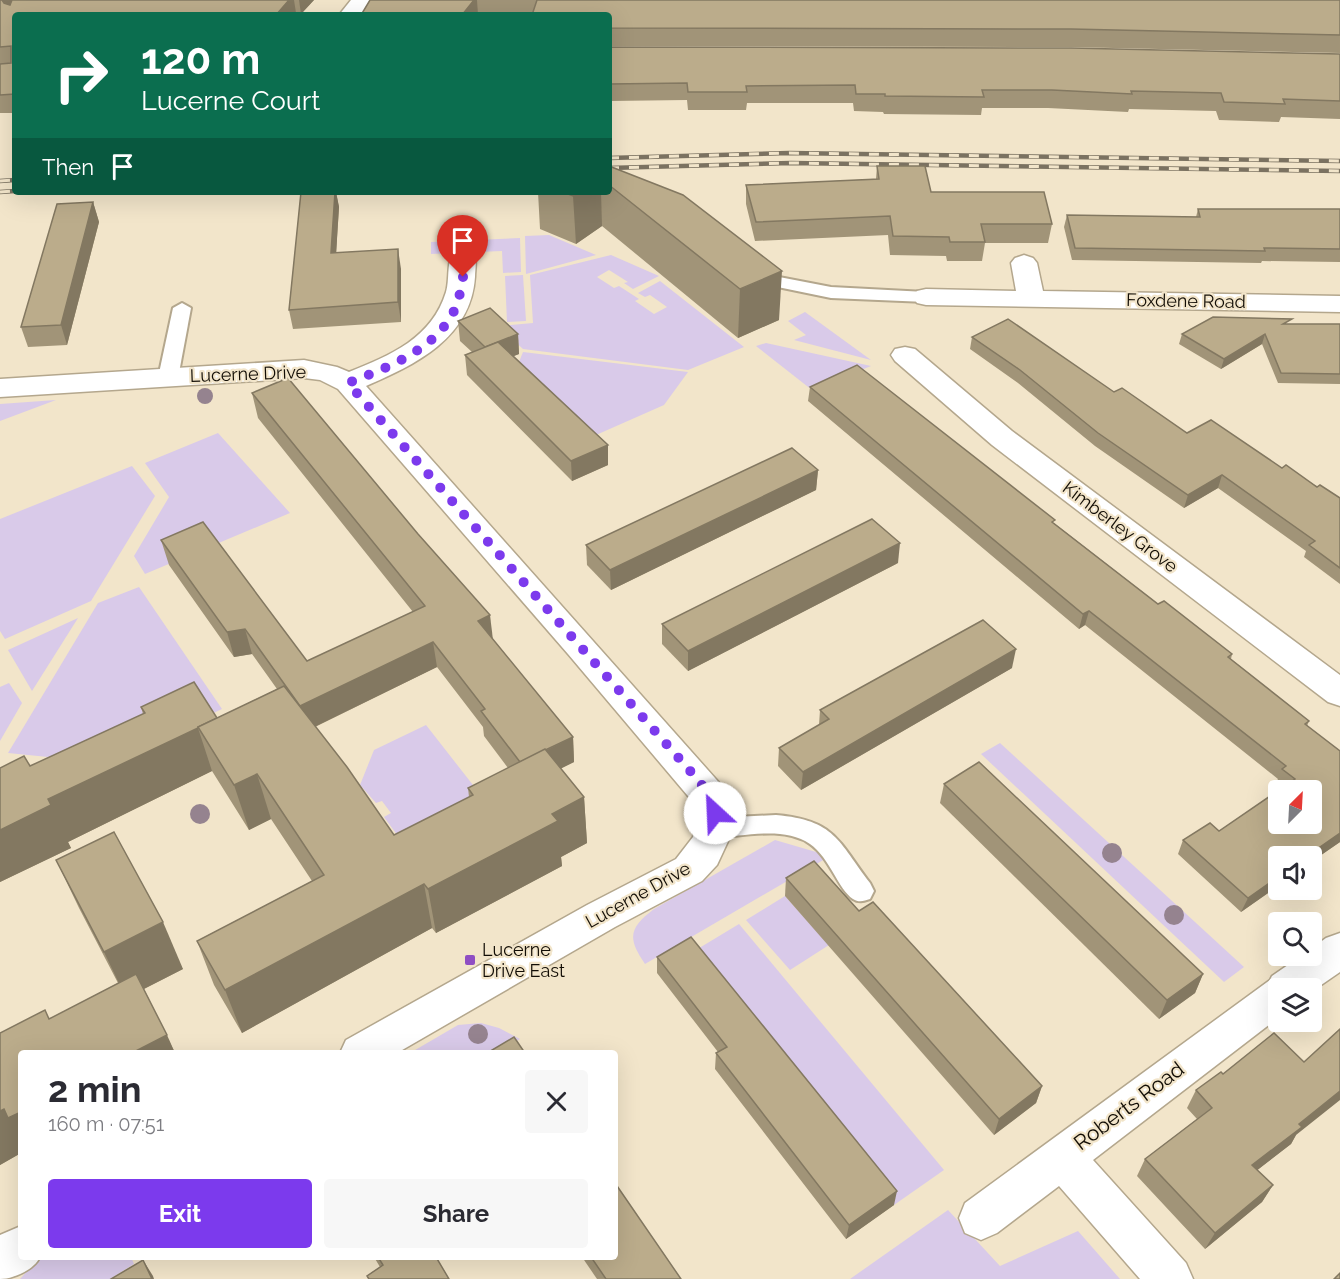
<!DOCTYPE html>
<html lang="en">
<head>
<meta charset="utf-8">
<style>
  body { margin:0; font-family:Raleway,sans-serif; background:#f7f7f7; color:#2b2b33; height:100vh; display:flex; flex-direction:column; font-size:22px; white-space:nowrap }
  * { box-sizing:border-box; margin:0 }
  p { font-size:20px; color:#7c7c81 }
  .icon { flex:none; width:33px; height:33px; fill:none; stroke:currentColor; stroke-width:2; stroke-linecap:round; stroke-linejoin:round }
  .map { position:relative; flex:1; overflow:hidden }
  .panel { position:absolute; left:18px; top:1050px; width:600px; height:210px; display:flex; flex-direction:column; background:#fff; border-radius:6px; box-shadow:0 6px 24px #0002 }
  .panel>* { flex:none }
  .guide { position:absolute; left:12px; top:12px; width:600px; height:183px; border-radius:6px; box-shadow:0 6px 24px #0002; background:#0b6e4f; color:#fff; overflow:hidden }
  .needle { width:39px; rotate:24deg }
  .buttons { position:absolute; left:1268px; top:780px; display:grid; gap:12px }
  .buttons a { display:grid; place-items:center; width:54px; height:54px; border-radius:6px; background:#fff; box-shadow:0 6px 24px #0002; font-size:30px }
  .pin { position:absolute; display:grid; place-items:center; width:51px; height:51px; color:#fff; margin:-62px -26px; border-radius:50% 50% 50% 0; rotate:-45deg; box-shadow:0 0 6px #0007 }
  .pin .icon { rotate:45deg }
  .me { position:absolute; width:66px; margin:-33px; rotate:335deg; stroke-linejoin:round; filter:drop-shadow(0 0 4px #0008) }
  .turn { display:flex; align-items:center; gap:21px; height:126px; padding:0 30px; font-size:27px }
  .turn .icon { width:78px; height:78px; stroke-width:2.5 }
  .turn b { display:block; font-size:42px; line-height:51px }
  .then { display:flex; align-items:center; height:57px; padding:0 30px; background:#0003; gap:12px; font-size:22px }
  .round { display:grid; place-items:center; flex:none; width:63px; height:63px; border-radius:6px; background:#f7f7f7 }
  .headline { display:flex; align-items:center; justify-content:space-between; height:102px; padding:0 30px }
  h1 { font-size:36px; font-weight:700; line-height:45px }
  .action { display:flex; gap:12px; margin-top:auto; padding:12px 30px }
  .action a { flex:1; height:69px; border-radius:6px; background:#7c3aed; color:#fff; font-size:24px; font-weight:700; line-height:69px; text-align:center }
  .action a+a { background:#f7f7f7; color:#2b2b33 }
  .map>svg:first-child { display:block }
</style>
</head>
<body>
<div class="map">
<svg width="1340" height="1279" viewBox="0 0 1340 1279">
  <rect width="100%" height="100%" fill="#f2e5ca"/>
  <g fill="#d9cae9">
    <polygon points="549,235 596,255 526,274 525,236"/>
    <polygon points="520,238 521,272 503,273 502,251 431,254 431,242"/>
    <polygon points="611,255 659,276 633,289 624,283 628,282 609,270 597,277 614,288 619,286 639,299 635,301 654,314 667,307 650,295 645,297 638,293 660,281 744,347 688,370 523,349 498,326 533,323 530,275"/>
    <polygon points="523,275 526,321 507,322 505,276"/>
    <polygon points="805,312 871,360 794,340 806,335 788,321"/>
    <polygon points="766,343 871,366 812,390 756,346"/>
    <polygon points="523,352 688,372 664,405 596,435 519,362"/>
    <polygon points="56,400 0,421 0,404"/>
    <polygon points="218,433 290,513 145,574 134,556 169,497 145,463"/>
    <polygon points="132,466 155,496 91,601 5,639 0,631 0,519"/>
    <polygon points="139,587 222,709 108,763 8,753 98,603"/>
    <polygon points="78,618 32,691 8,650"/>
    <polygon points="9,683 22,703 0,741 0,687"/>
    <polygon points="426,725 487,803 406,847 384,817 391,813 382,801 376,803 360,785 374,750"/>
    <polygon points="1000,743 1244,967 1224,982 981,754"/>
    <path d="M 775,840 L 823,854 L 825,859 L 645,964 C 627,938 629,928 654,909 Z"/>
    <polygon points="785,896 829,945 790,970 746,920"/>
    <polygon points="739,924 944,1170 894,1205 691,953"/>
    <polygon points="481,1023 499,1028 520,1039 496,1053 410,1053 458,1025"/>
    <polygon points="948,1210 1000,1266 1078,1231 1120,1279 850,1279"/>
    <polygon points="40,1257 131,1257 134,1264 110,1279 20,1279"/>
  </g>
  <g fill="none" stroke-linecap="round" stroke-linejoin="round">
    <defs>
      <g id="lane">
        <polygon points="774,276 831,287 926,292 935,297 926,302 831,298 768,285 765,281"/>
        <polygon points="182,303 191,308 178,378 168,384 158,378 173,308"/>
        <path d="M 776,815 C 835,820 838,841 870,883 L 874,891 L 870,899 C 864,901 859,903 853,899 C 838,889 830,858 810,844 C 785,826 744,836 715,838 L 706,835 L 703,828 L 706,821 L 715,818 Z"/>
      </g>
      <g id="street">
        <polygon points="351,0 372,0 361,15 339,15"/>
        <path d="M 463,248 L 472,251 C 478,258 475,268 475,277 C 471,338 415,365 366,386 L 723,787 L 731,808 L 730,837 L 717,865 L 702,881 L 615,927 L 397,1053 L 340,1053 L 346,1040 L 587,905 L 676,859 L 693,837 L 696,819 L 693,802 L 568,654 L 338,389 L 320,380 L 304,378 L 0,397 L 0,379 L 304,360 L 337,367 L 349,372 C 391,355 432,338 446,292 C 450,278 446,262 454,251 Z"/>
        <polygon points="1024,255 1033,258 1037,263 1043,291 1340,296 1340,312 926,305 917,303 913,297 917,291 926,289 1016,291 1011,263 1015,258"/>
        <polygon points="905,347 915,349 1012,431 1340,675 1340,706 1328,702 992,445 895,361 891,355 895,349"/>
        <polygon points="1340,933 1340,972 1311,992 1311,988 1278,988 1278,1018 1093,1160 1186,1263 1193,1279 1140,1279 1059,1186 997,1233 981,1240 965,1233 959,1218 965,1203 1270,980 1272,976 1301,956 1311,956 1311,949 1326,938"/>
        <path d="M 21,1226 L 21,1257 L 40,1257 C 34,1270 13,1279 0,1279 L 0,1235 Z"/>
      </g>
    </defs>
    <use href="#lane" stroke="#b4a78d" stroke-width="4"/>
    <use href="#street" stroke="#b4a78d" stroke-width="3"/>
    <use href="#lane" fill="#fff" fill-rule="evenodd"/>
    <use href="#street" fill="#fff" fill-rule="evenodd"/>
    <defs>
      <g id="rail">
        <polyline points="609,158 789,153 1340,161"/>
        <polyline points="609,168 791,163 1340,171"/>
        <polyline points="0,181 15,180"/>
        <polyline points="0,192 15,191"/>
      </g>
    </defs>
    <use href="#rail" stroke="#7b7261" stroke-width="4.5"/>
    <use href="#rail" stroke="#f2e5ca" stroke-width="3" stroke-dasharray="10" stroke-linecap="butt"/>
  </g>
  <g fill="#95838f">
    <circle cx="205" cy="396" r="8"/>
    <circle cx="200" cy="814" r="10"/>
    <circle cx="1112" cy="853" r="10"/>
    <circle cx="1174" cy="915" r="10"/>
    <circle cx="478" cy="1034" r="10"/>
  </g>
  <g fill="#a19478" fill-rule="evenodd">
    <polygon points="0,0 314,0 301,14 296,13 295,15 15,15 15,113 0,113"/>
    <polygon points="370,0 1340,0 1340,53 1068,47 609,46 609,15 361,15"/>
    <polygon points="609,47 1340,54 1340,119 1281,117 1279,122 1219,120 1216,111 1129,109 1128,112 1048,108 982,108 981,115 884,114 883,112 854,111 853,103 747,103 746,110 688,110 687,100 609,101"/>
    <polygon points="609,166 779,320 738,338 602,226 576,244 540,229 538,192 609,192"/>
    <polygon points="877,166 931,192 1052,224 1048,243 985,243 982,261 947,261 946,256 890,255 888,235 755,241 746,204 746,185 876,179"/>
    <polygon points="301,192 336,192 339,207 336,253 401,269 401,322 293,329 289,310"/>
    <polygon points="93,202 99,222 67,345 28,347 21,327"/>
    <polygon points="1198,209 1340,209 1340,262 1262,261 1261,263 1072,260 1064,227 1067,215 1196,217"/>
    <polygon points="458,321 518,334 519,354 513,356 608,445 608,465 572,481 467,375 465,355 472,352 460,341"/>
    <polygon points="1290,324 1340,324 1340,384 1278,383 1262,344 1221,369 1179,344 1182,334"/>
    <polygon points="972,337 1114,392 1187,433 1282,468 1340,498 1340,584 1304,557 1306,551 1218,488 1184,508 1095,446 1018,383 970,349"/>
    <polygon points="810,387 1054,523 1158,604 1232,654 1231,659 1309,721 1307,726 1340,751 1340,842 1311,862 1278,856 1278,886 1241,912 1178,854 1183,840 1219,831 1282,788 1276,783 1278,779 1085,625 1079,629 808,401"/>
    <path d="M 252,393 L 493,640 L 573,737 L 574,762 L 560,769 L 584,797 L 587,843 L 561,857 L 562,866 L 436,933 L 432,928 L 242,1033 L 214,985 L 197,941 L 312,881 L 271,819 L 249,830 L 212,771 L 68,842 L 71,848 L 0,882 L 0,768 L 30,766 L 143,714 L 141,707 L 217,718 L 277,689 L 252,654 L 234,657 L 169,565 L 161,540 L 307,661 L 413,612 L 258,418 ZM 437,667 L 483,727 L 484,736 L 508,768 L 468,788 L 469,797 L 394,835 L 315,727 Z"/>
    <polygon points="818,470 816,490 611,590 587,565 586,545"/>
    <polygon points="898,563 688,671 662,644 662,624"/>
    <polygon points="1012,668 801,790 778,766 779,748 819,725 820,710"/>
    <polygon points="944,784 1203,974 1195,993 1159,1019 940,803"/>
    <polygon points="56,860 183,969 144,989 175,1053 21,1053 21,1153 0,1165 0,1033 50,1019 118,983 79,908"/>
    <polygon points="786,878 859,911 1042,1086 1036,1103 994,1135 785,896"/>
    <polygon points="657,957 894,1205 846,1239 715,1069 716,1053 718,1052 657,973"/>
    <polygon points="1304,1062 1296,1135 1291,1144 1257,1170 1273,1185 1262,1202 1205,1249 1137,1176 1145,1159 1197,1119 1187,1108 1196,1090 1223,1074"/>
    <polygon points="374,1257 436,1257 449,1279 368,1279 367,1276 380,1267"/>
    <polygon points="582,1257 615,1257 681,1279 597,1279"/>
  </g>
  <g fill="#837861">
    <polygon points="1,0 20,0 5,13"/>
    <polygon points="289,0 294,0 296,13 295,15 276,15"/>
    <polygon points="299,0 314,0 301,14"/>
    <polygon points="474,0 477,0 478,15 462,15"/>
    <polygon points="335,192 336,192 339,207 335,272 331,253"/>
    <polygon points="580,192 601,192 602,226 576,244 573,196"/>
    <polygon points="93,202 99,222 67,345 61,325"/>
    <polygon points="398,249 401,269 401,322 398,302"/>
    <polygon points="782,271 779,320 738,338 740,289"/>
    <polygon points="518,334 519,354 487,367 485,347"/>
    <polygon points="1265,334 1262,344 1221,369 1224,359"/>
    <polygon points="608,445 608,465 572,481 571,461"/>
    <polygon points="818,470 816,490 611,590 610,570"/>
    <polygon points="1222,475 1218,488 1184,508 1188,495"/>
    <polygon points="900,543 898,563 688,671 688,651"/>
    <polygon points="1089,611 1085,625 1079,629 1083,614"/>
    <polygon points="490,615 493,640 478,621"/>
    <polygon points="245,629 252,654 234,657 227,632"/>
    <polygon points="433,642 437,667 306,731 300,706"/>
    <polygon points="1016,649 1012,668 801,790 803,772"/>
    <polygon points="198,728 212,771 68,842 71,848 0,882 0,830 48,799"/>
    <polygon points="573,737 574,762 523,787 521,763"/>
    <polygon points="257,774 271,819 249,830 234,785"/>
    <polygon points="584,797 587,843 561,857 562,866 436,933 428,889 552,814"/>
    <polygon points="1340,833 1340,842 1311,862 1311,856 1307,856"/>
    <polygon points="1278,877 1278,886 1241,912 1248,898"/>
    <polygon points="424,884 432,928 242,1033 225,990"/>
    <polygon points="163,922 183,969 126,998 104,952"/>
    <polygon points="1203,974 1195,993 1159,1019 1167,1000"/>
    <polygon points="167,1035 175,1053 132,1053"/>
    <polygon points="1042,1086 1036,1103 994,1135 999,1119"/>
    <polygon points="1340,1091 1340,1100 1296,1135 1291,1144 1242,1182 1252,1165 1299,1124"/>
    <polygon points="4,1109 21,1112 21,1153 0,1165 0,1111"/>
    <polygon points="1273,1185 1262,1202 1205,1249 1215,1233"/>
    <polygon points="897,1191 894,1205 846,1239 849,1225"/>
    <polygon points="143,1260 153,1276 154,1279 152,1279"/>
  </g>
  <g fill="#bbac8b" stroke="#837861" stroke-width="1.5" fill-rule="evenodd">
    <polygon points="0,0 2,0 4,3 10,5 12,0 289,0 276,15 15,15 15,94 0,95 0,64 11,63 11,46 0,47"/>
    <polygon points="370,0 474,0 462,15 361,15"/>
    <polygon points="537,0 1340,0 1340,35 1071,29 609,28 609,15 532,15"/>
    <polygon points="609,47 1071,48 1340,54 1340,101 1283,99 1285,104 1224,102 1221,93 1131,91 1132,94 1052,90 982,90 984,97 885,96 885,94 856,94 855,85 746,86 747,92 688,92 687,83 609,84"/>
    <polygon points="609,166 683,195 782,271 740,289 609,185"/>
    <polygon points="877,166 925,166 931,192 1044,192 1052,224 981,224 985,242 950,242 949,237 893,236 890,216 756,222 746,185 879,179"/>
    <polygon points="301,192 335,192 331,253 398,249 398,302 289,310"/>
    <polygon points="563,192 580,192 573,196"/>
    <polygon points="93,202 61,325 21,327 57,204"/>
    <polygon points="1198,209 1340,209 1340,249 1264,248 1265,251 1075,248 1067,215 1200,217"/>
    <polygon points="490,308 518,334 485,347 458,321"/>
    <polygon points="1213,317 1292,319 1283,324 1340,324 1340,374 1281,373 1265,334 1224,359 1182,334"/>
    <polygon points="1008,319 1114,392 1122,388 1187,433 1211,420 1282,468 1286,465 1317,487 1320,485 1340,498 1340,568 1309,545 1315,541 1222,475 1188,495 1098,433 1020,370 972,337"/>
    <polygon points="498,342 608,445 571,461 465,355"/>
    <path d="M 857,365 L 1055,520 L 1052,522 L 1158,604 L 1164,601 L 1232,654 L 1228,657 L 1309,721 L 1305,724 L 1340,751 L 1340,833 L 1307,856 L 1278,856 L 1278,877 L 1248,898 L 1183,840 L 1210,823 L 1219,831 L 1295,779 L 1282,769 L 1286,766 L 1089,611 L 1083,614 L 810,387 ZM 1278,790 L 1311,790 L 1311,824 L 1278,824 Z"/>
    <polygon points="288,378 418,534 490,615 478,621 573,737 520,762 481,711 485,709 433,642 300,706 245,629 227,632 161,540 203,522 307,661 425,606 252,393"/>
    <polygon points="792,448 818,470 610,570 586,545"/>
    <polygon points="872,519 900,543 688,651 662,624"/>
    <polygon points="983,620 1016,649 803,772 779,748 829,719 820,710"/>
    <polygon points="194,682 217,718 198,727 198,728 48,799 51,805 0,830 0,768 24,756 30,766 145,713 141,707"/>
    <polygon points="284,686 347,767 394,835 473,795 468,788 545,749 584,797 552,814 558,821 428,889 424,884 225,990 197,941 324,875 257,774 234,785 198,727"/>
    <polygon points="979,762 1203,974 1167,1000 944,784"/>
    <polygon points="114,832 163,922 104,952 56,860"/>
    <polygon points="814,861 859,911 873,902 1042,1086 999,1119 786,878"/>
    <polygon points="691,937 897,1191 849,1225 716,1053 727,1047 657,957"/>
    <polygon points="136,974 167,1035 132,1053 21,1053 21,1112 8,1118 4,1109 0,1111 0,1033 45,1010 49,1019"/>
    <polygon points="1340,1029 1340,1091 1299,1124 1302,1127 1252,1165 1273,1185 1215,1233 1145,1159 1212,1108 1196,1090 1221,1072 1223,1074 1274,1033 1304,1062"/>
    <polygon points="514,1037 525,1053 487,1053"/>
    <polygon points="615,1183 681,1279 606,1279 591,1257 615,1257"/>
    <polygon points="378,1257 436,1257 449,1279 369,1279 367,1276 383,1265"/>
    <polygon points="143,1260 152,1279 111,1279"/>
    <polygon points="1340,1273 1340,1279 1334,1279"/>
  </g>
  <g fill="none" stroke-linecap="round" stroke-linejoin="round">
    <path stroke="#7c3aed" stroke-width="10" stroke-dasharray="0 18" d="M 463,277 C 461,286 460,296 457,304 C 440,349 388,367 348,383 L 699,781 L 710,796 L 715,813"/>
  </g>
  <rect fill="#8f4ec3" stroke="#f2e5ca" stroke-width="2" x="464" y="954" width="12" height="12" rx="3"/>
  <g text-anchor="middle" stroke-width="4.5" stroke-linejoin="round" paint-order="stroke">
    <g font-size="18" fill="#120d05" stroke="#f2e5ca">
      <text transform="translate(1186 301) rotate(1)" y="6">Foxdene Road</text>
      <text transform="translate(248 374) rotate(-2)" y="6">Lucerne Drive</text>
      <text transform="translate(1120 527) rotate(37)" y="6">Kimberley Grove</text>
      <text transform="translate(638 895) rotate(-29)" y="6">Lucerne Drive</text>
    </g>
    <g font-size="18" fill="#120d05" stroke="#f2e5ca" text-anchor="start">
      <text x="482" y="956">Lucerne<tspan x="482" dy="21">Drive East</tspan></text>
    </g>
    <g font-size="21" fill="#120d05" stroke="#f2e5ca">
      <text transform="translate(1129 1106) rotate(-37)" y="7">Roberts Road</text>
    </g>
  </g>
</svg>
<div class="buttons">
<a><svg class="needle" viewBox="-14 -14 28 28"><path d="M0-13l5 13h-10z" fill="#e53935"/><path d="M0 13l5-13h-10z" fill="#7c7c81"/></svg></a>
<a><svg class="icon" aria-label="sound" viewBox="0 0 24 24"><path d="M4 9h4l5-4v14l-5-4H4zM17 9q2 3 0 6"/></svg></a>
<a><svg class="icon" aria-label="search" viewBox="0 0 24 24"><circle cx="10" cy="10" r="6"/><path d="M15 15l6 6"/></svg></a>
<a><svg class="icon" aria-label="layers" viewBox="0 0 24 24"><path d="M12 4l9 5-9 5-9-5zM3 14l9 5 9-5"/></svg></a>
</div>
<div class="pin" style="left:463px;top:277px;background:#d93025"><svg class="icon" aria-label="arrive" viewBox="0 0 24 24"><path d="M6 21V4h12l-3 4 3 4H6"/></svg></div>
<svg class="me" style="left:715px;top:813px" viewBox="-20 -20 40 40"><circle r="19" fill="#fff"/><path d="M0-13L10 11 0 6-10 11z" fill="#7c3aed"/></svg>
<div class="guide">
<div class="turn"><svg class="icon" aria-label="right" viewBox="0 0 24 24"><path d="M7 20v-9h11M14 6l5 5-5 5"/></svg><div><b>120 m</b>Lucerne Court</div></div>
<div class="then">Then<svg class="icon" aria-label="arrive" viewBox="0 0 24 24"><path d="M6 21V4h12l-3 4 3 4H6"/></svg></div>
</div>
<section class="panel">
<div class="headline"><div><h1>2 min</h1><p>160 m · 07:51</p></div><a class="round"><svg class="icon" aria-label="close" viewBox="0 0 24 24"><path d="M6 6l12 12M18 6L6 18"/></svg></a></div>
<div class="action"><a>Exit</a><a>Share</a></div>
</section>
</div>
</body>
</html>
